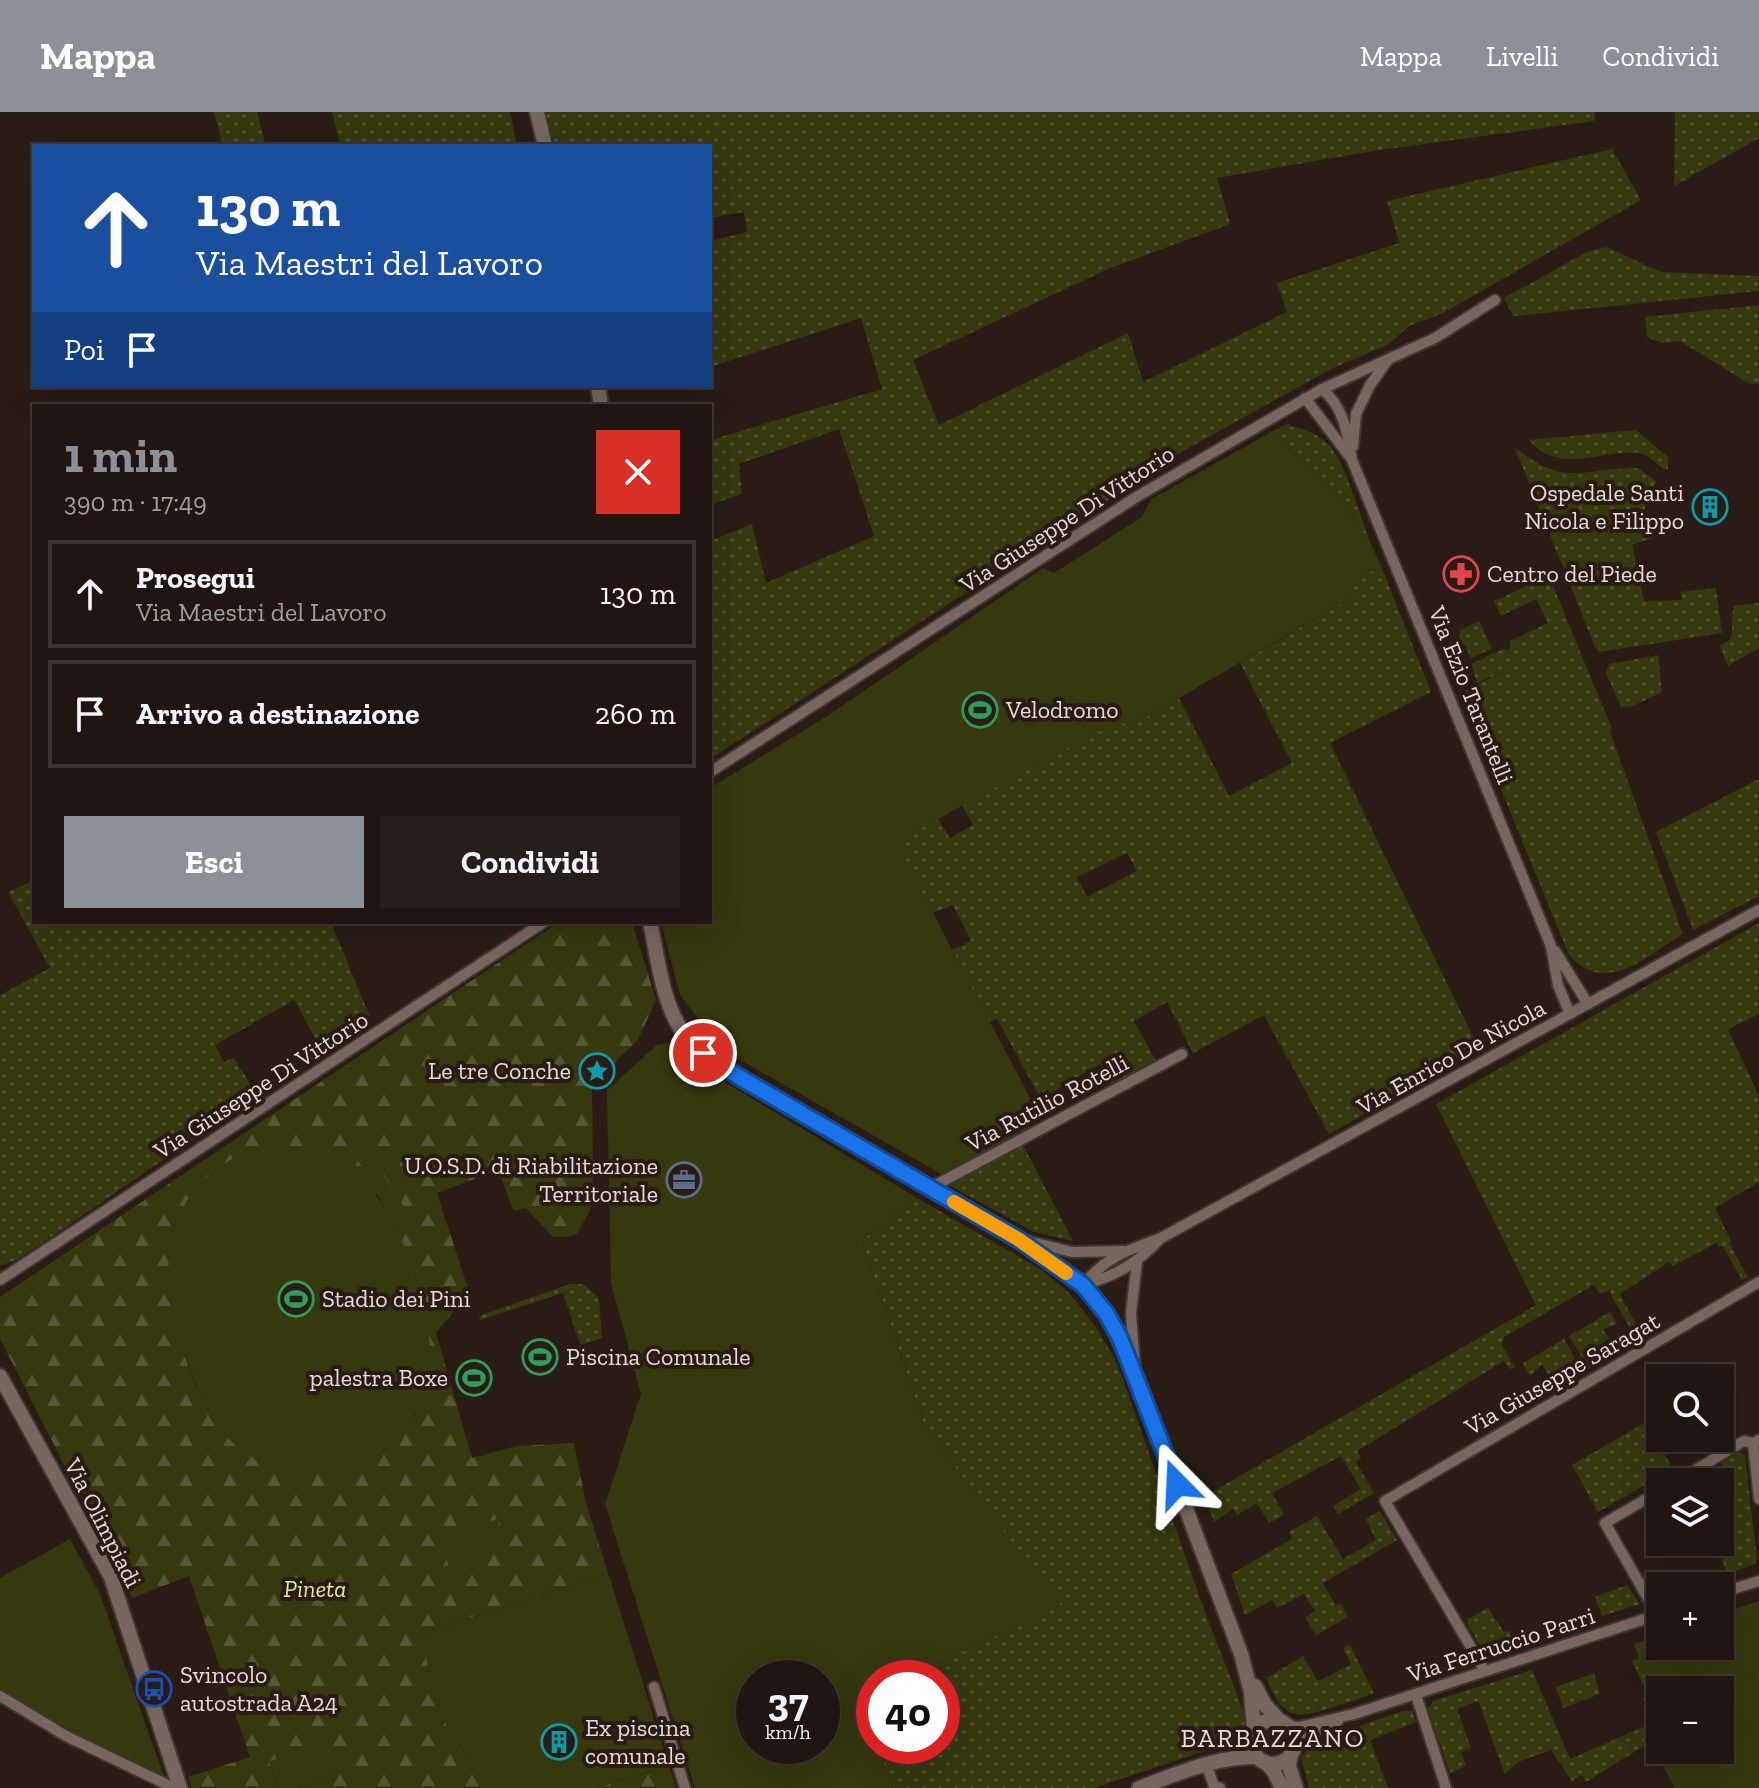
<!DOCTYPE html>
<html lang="it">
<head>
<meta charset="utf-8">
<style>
  body { margin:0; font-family:"Zilla Slab",serif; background:#281e19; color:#f1f3f6; height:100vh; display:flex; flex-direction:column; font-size:30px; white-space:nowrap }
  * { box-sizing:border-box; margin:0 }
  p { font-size:26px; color:#a29f9f }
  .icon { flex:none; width:44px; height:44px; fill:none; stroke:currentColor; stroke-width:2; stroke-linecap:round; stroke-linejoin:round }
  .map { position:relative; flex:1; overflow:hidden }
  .sheet { position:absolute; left:32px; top:292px; width:680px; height:520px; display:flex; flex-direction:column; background:#201510; border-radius:0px; box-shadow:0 8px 32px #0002,0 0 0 2px #3d3430 }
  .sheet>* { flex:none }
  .banner { position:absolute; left:32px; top:32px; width:680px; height:244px; border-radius:0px; box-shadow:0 8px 32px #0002,0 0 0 2px #3d3430; background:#1a4fa0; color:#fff; overflow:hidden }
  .controls { position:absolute; left:1646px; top:1252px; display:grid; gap:16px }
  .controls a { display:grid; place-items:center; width:88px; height:88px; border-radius:0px; background:#201510; box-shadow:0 8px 32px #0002,0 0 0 2px #3d3430; font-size:40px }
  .speed { position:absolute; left:736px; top:1548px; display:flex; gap:16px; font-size:40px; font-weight:700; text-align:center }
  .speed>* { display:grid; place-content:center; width:104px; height:104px; border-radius:50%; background:#201510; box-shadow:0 8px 32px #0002,0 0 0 2px #3d3430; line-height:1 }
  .speed small { font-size:20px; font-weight:400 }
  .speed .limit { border:12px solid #d22; background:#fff; color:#111 }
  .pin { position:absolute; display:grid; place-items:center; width:68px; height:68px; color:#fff; margin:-34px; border:4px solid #fff; border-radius:50%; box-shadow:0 2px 8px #0007 }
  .me { position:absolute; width:88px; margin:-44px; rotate:339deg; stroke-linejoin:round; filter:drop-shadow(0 0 6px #0008) }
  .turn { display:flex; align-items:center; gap:28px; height:168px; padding:0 32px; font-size:36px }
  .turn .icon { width:104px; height:104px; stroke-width:2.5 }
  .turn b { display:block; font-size:56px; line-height:68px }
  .then { display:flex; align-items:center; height:76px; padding:0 32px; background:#0003; gap:16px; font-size:30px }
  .round { display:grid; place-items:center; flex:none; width:84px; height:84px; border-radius:0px; background:#281e19 }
  .head { display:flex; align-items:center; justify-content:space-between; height:136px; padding:0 32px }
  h1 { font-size:48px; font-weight:700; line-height:60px; color:#8c9099 }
  .action { display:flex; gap:16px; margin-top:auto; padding:16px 32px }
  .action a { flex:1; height:92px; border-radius:0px; background:#8c9099; color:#fff; font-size:32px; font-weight:700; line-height:92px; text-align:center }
  .action a+a { background:#281e19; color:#f1f3f6 }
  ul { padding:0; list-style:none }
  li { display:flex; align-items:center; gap:24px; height:108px; margin:0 16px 12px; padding:0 16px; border:4px solid #3d3430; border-radius:0px }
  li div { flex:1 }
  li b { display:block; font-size:30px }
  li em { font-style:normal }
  header { display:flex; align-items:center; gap:48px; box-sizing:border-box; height:112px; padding:0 40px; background:#8c9099; color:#fff }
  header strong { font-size:38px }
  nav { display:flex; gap:44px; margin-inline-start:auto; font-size:28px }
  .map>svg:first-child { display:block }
</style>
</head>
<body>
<header>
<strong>Mappa</strong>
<nav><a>Mappa</a><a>Livelli</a><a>Condividi</a></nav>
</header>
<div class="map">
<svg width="1759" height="1676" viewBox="0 0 1759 1676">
  <defs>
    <pattern id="grass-dots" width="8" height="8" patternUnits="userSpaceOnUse" patternTransform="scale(2)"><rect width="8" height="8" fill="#36380e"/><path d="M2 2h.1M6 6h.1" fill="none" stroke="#535430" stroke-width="1.8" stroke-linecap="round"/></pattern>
    <pattern id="forest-firs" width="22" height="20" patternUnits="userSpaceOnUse" patternTransform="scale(2)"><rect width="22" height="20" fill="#36380e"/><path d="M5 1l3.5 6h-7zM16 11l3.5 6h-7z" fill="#535430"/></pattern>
  </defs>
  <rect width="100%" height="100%" fill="#2a1c15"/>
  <g fill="url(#grass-dots)" fill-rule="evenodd">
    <polygon points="214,0 257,0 266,34 223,34"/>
    <polygon points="332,0 510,0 517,34 340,34"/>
    <polygon points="545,0 1595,0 1594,9 1373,39 1217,66 1230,112 1108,157 913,248 939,313 1128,221 1143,270 1287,200 1277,171 1399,131 1387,89 1612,37 1641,88 1443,201 1409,214 1389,232 1331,257 1183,339 710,647 710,429 752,412 766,471 874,424 839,317 739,352 742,382 710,393 710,328 882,277 861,206 710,255 710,129 747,120 744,100 710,106 710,34 554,34"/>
    <polygon points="1675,0 1759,0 1759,26 1674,74"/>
    <polygon points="1606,135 1661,160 1759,164 1759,179 1513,204 1504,186 1587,140"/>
    <polygon points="1759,193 1759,272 1748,271 1680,229 1662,231 1647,225 1645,205"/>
    <path d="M 1289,311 L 1290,314 C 1303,316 1320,323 1329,333 C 1346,352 1361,407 1371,432 L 1339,384 L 1271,320 Z"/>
    <path d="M 1636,318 L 1668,345 L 1668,357 L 1665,358 C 1658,353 1648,342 1639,341 C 1601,337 1559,364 1529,328 Z"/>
    <path d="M 1515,336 C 1565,374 1577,358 1633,356 L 1639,357 L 1657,370 C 1644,386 1638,409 1655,425 L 1632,433 L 1644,489 L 1682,488 L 1681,480 L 1716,476 L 1722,521 L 1599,540 L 1595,535 Z"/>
    <path d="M 1381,454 L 1431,580 L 1330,631 L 1479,937 L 1329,1022 L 1264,903 L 1193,941 L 1167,890 L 1134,909 L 1156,949 L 1112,972 L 1101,951 L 1041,987 L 997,907 L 990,910 L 952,838 L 971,829 L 953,793 L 933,801 L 895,730 L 938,707 L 950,726 L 973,713 L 962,693 L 1120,608 L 1129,615 L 1179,586 L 1229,684 L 1292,651 L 1240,551 L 1351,486 L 1343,474 ZM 1127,741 L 1137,759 L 1087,785 L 1077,765 Z"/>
    <path d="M 1549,464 L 1612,617 L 1610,620 L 1683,822 C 1646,844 1606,885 1569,843 L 1461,580 L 1507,558 L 1477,571 L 1471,552 L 1503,537 L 1510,538 L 1510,529 L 1548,511 L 1536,487 L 1501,504 L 1494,489 Z"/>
    <path d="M 1759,491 L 1759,536 L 1728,554 L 1720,534 L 1730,528 C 1734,517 1730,505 1734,494 Z"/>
    <polygon points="1479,509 1492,537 1471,546 1465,533 1462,534 1459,527 1460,518"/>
    <polygon points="1658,543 1662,580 1633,594 1621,595 1606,561 1609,552"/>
    <polygon points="1759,667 1759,784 1693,818 1656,720"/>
    <polygon points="34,768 34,810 331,810 370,905 322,938 294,888 215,933 224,950 234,946 257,983 47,1128 16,1148 0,1154 0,883 50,856 8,780"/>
    <polygon points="1759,811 1759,902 1728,917 1759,984 1759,1070 1715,1096 1731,1129 1729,1131 1748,1165 1742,1168 1723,1134 1720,1135 1716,1131 1673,1154 1669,1150 1620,1182 1643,1225 1637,1228 1612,1185 1610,1178 1600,1182 1594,1173 1504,1225 1502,1233 1515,1256 1510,1257 1504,1249 1357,1339 1361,1346 1356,1350 1374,1381 1338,1402 1333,1394 1361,1377 1341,1344 1272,1381 1284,1403 1269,1411 1257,1391 1237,1403 1233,1397 1214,1410 1205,1384 1536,1193 1436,992"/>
    <polygon points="1023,1033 1073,1129 1034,1120 949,1073"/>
    <polygon points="917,1086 1042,1158 1070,1182 1096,1215 1117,1251 1209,1511 1241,1592 1245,1605 1243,1618 1226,1632 1094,1676 893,1676 878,1634 942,1634 942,1566 906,1566 1060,1494 925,1315 862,1128"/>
    <polygon points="570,1172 583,1172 599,1186 602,1226 580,1233 563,1181 480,1208 479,1204"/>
    <polygon points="1610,1200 1617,1212 1603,1217 1617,1241 1589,1257 1569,1224"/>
    <polygon points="1564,1227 1583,1259 1556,1276 1542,1252 1530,1264 1523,1251"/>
    <polygon points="1646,1310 1673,1357 1598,1400 1572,1353"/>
    <polygon points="1734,1341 1741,1341 1745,1344 1757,1447 1755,1452 1727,1462 1722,1447 1729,1445 1722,1350"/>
    <polygon points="1380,1399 1397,1428 1323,1471 1336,1494 1341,1492 1348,1505 1316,1523 1305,1506 1315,1499 1304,1482 1277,1496 1272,1488 1245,1503 1231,1462 1292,1427 1289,1420 1317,1404 1343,1447 1376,1428 1366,1407"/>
    <polygon points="1627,1473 1640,1492 1602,1504 1595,1485"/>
    <polygon points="1488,1496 1504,1520 1510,1519 1515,1533 1490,1541 1483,1539 1467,1511 1468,1507"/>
    <path d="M 1350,1533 L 1374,1581 C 1360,1587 1345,1591 1330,1596 C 1293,1609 1281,1604 1267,1566 L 1303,1544 L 1318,1569 L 1351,1553 L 1343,1536 Z"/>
    <polygon points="1639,1546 1660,1604 1660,1624 1586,1670 1582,1663 1572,1669 1551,1638 1518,1650 1505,1662 1478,1589 1457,1597 1471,1636 1461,1640 1466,1654 1450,1661 1428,1597 1433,1589 1532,1558 1570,1647 1652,1611 1642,1586 1648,1583 1632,1549"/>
    <polygon points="1594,1561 1600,1582 1563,1596 1556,1575"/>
    <polygon points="1403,1599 1412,1599 1416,1610 1370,1628 1388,1676 1309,1676 1301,1646 1313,1630"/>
  </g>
  <g fill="url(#forest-firs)" fill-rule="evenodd">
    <path d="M 559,810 L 632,810 L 656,888 L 638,928 L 592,972 L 593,1092 L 577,1122 L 566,1125 L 553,1125 L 526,1096 L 514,1099 L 498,1058 L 437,1081 L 469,1180 L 436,1221 L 472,1346 L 517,1334 L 574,1331 L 586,1391 L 608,1461 L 421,1522 L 461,1636 L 500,1664 L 504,1676 L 299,1676 L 336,1661 L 269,1650 L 279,1676 L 192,1676 L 188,1665 L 250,1645 L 189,1464 L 132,1486 L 0,1227 L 0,1185 ZM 377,1082 L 397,1119 L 416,1167 L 426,1213 L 431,1257 L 414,1305 L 214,1310 L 196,1274 L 184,1242 Z"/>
    <polygon points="669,1654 676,1676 596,1676"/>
  </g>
  <g fill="#36380e" fill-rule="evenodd">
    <polygon points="1271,320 1339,384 1371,432 1381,454 1344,474 1351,486 1129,615 1120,608 896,730 1031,988 1035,1005 1023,1021 943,1063 721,937 680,883 661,810 710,810 710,676 829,603 1043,456 1054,461 1142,405 1150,388"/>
    <path d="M 678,929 L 713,963 L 917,1086 L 862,1128 L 925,1315 L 1061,1494 L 906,1566 L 874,1566 L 874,1581 L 862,1587 L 874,1621 L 874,1634 L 878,1634 L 893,1676 L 695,1676 L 605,1392 L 641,1282 L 611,1171 L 607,978 L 657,933 ZM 754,1566 L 822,1566 L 822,1634 L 754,1634 Z"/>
    <polygon points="345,1002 409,1103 397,1110 333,1009"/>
    <path d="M 282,1036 C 304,1039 327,1043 346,1055 C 398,1085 432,1198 431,1255 C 430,1278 415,1304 402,1321 C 353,1383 256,1372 214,1309 C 202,1291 194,1268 187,1248 C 164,1188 155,1115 205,1067 C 217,1056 231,1046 246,1042 C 258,1038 271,1038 282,1036 Z"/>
    <polygon points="497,1407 508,1438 450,1458 440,1428"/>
    <polygon points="70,1427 100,1482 167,1673 0,1584 0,1466"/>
    <path d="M 608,1461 L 669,1654 L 596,1676 L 504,1676 C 497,1655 474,1650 460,1634 C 434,1604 430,1559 421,1522 Z"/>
    <polygon points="1759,1489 1759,1676 1675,1676 1650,1631 1660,1624 1660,1638 1720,1638 1720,1578 1660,1578 1660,1604 1634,1532 1660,1523 1660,1534 1720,1534 1720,1502"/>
    <polygon points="323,1628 337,1661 299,1676 279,1676 269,1650"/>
  </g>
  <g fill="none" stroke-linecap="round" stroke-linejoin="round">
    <defs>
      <g id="street">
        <path d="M 1322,277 C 1344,295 1347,321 1352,348 L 1551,834 L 1558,873 L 1570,902"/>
        <polyline points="1305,286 1350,345"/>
        <polyline points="1353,334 1356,302 1370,273 1388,248"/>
        <polyline points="710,660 1138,384 1322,277 1435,226 1495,188"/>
        <polyline points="1555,839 1588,892"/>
        <polyline points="930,1076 1182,942"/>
        <polyline points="1024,1128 1072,1140 1123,1139"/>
        <polyline points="0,1168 544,810"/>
        <path d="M 1085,1172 C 1116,1164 1137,1151 1159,1128"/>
        <path d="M 1083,1173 C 1106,1145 1128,1138 1161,1126 L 1759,798"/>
        <polyline points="1135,1256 1131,1201 1137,1150"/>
        <polyline points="1753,1331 1759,1387"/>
        <polyline points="1675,1370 1744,1329 1753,1331 1759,1328"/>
        <polyline points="1720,1481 1759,1469"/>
        <polyline points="1655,1503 1649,1488 1605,1411 1660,1379"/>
        <polyline points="1485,1559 1385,1389 1759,1170"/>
        <polyline points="654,1575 685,1676"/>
        <polyline points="1416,1583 1446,1676"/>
        <polyline points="0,1584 66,1624 174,1676"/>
        <polyline points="1289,1614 1299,1615 1354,1602 1660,1502"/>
        <polyline points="1295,1632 1301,1626 1338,1609"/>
        <polyline points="1206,1652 1214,1674 1220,1676"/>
      </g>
      <g id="secondary">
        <polyline points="537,0 545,34"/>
        <polyline points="598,274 601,294"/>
        <path d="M 650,810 C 658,846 662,893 685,923 C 698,941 720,953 739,965 L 1018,1127 L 1083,1173 L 1106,1201 L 1135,1262 L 1241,1542 L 1251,1580 L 1254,1618"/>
        <polyline points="0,1264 111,1465 180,1676"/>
        <polyline points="1255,1574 1265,1593 1280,1609"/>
        <circle cx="1273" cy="1630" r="22"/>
        <polyline points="1291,1642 1289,1654 1296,1676"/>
        <polyline points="1265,1650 1273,1658 1282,1676"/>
        <path d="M 1139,1676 C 1177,1662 1216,1644 1257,1645"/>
      </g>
    </defs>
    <use href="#street" stroke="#413631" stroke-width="14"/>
    <use href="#secondary" stroke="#413631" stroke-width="18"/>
    <use href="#street" stroke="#77665d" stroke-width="10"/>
    <use href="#secondary" stroke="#77665d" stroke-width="14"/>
  </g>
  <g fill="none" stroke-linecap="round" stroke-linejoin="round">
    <defs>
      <polyline id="route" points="703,941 739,965 1018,1127 1083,1173 1106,1201 1120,1226 1177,1372"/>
    </defs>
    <use href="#route" stroke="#114b97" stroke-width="20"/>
    <use href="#route" stroke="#1a73e8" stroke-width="14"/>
    <polyline stroke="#f59e0b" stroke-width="14" points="954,1090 1018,1127 1066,1161"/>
  </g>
  <defs>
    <symbol id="building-ring" viewBox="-11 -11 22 22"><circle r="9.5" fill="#2a1c15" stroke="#0f9aa8" stroke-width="1.5"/><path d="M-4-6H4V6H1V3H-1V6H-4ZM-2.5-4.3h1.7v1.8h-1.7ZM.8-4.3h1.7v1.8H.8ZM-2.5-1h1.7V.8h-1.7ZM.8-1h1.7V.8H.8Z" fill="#0f9aa8"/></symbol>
    <symbol id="pharmacy-ring" viewBox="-11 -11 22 22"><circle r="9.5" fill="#2a1c15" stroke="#e0444e" stroke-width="1.5"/><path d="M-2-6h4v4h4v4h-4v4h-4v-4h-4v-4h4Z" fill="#e0444e"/></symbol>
    <symbol id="stadium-ring" viewBox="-11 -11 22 22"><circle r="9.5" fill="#2a1c15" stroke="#2e9e5b" stroke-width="1.5"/><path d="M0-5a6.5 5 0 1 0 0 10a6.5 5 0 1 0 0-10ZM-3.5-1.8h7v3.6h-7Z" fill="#2e9e5b"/></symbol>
    <symbol id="sight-ring" viewBox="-11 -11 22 22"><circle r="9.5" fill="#2a1c15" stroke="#0f9aa8" stroke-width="1.5"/><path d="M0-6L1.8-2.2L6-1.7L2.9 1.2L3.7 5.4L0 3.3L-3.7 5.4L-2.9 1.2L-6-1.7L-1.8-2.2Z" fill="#0f9aa8"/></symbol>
    <symbol id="office-ring" viewBox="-11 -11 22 22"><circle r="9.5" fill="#2a1c15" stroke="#5c6f8a" stroke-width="1.5"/><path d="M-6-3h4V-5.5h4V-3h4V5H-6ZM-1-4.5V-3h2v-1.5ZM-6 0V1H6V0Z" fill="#5c6f8a"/></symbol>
    <symbol id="bus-ring" viewBox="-11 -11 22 22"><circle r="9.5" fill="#2a1c15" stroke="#1a4fb4" stroke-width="1.5"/><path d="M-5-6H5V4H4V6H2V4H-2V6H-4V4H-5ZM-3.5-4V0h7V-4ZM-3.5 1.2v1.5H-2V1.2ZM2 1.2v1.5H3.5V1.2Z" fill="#1a4fb4"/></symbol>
  </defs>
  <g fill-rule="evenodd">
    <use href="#building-ring" x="1690" y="375" width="40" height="40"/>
    <use href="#pharmacy-ring" x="1441" y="442" width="40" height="40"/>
    <use href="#stadium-ring" x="960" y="578" width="40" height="40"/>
    <use href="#sight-ring" x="577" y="939" width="40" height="40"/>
    <use href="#office-ring" x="664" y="1048" width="40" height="40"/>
    <use href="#stadium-ring" x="276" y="1167" width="40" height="40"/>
    <use href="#stadium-ring" x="520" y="1225" width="40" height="40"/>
    <use href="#stadium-ring" x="454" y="1246" width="40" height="40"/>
    <use href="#bus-ring" x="134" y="1557" width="40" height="40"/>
    <use href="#building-ring" x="539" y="1610" width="40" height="40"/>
  </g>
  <g text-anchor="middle" stroke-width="8" stroke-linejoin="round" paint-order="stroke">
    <g font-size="24" fill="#e6dcd7" stroke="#2a1c15" text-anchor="start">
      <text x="1684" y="389" text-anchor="end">Ospedale Santi<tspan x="1684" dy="28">Nicola e Filippo</tspan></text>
      <text x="1487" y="470">Centro del Piede</text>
      <text x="1006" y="606">Velodromo</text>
      <text x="571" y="967" text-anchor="end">Le tre Conche</text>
      <text x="658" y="1062" text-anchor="end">U.O.S.D. di Riabilitazione<tspan x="658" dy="28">Territoriale</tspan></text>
      <text x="322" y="1195">Stadio dei Pini</text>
      <text x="566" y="1253">Piscina Comunale</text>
      <text x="448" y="1274" text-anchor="end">palestra Boxe</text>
      <text x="180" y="1571">Svincolo<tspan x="180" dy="28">autostrada A24</tspan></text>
      <text x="585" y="1624">Ex piscina<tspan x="585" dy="28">comunale</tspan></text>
    </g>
    <g font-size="24" fill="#e6dcd7" stroke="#2a1c15">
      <text transform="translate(1067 407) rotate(-33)" y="8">Via Giuseppe Di Vittorio</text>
      <text transform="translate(1471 583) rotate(68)" y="8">Via Ezio Tarantelli</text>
      <text transform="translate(1451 945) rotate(-29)" y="8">Via Enrico De Nicola</text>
      <text transform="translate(261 973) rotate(-33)" y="8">Via Giuseppe Di Vittorio</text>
      <text transform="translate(1047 991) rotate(-28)" y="8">Via Rutilio Rotelli</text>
      <text transform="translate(1562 1262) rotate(-30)" y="8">Via Giuseppe Saragat</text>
      <text transform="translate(103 1411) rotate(63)" y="8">Via Olimpiadi</text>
      <text transform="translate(1501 1533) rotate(-18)" y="8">Via Ferruccio Parri</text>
    </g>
    <g font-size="24" font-style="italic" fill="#e5ec95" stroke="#2a1c15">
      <text x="315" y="1485">Pineta</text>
    </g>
    <g font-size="26" letter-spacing="2" fill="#e6dcd7" stroke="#2a1c15">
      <text x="1273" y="1635">BARBAZZANO</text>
    </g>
  </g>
</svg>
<div class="controls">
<a><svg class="icon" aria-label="search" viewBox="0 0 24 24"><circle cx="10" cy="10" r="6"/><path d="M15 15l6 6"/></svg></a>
<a><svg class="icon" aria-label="layers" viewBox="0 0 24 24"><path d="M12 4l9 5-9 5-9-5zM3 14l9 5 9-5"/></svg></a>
<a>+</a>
<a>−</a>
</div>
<div class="speed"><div>37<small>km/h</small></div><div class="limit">40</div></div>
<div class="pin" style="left:703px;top:941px;background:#d93025"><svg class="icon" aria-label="arrive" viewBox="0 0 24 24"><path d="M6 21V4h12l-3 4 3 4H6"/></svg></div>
<svg class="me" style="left:1177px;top:1372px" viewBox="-20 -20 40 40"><path d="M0-17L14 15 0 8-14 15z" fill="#1a73e8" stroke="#fff" stroke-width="4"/></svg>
<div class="banner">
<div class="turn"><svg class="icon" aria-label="ahead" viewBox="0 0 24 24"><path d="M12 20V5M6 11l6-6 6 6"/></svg><div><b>130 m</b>Via Maestri del Lavoro</div></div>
<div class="then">Poi<svg class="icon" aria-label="arrive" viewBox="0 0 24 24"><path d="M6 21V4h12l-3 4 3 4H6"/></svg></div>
</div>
<section class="sheet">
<div class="head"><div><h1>1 min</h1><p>390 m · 17:49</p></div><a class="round" style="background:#d93025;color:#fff"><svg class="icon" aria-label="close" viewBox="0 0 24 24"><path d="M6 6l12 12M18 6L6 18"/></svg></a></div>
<ul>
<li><svg class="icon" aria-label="ahead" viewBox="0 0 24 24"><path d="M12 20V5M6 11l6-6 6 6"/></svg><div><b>Prosegui</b><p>Via Maestri del Lavoro</p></div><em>130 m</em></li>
<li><svg class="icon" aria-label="arrive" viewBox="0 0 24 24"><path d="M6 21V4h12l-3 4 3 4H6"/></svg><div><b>Arrivo a destinazione</b></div><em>260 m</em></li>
</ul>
<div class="action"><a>Esci</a><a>Condividi</a></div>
</section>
</div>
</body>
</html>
